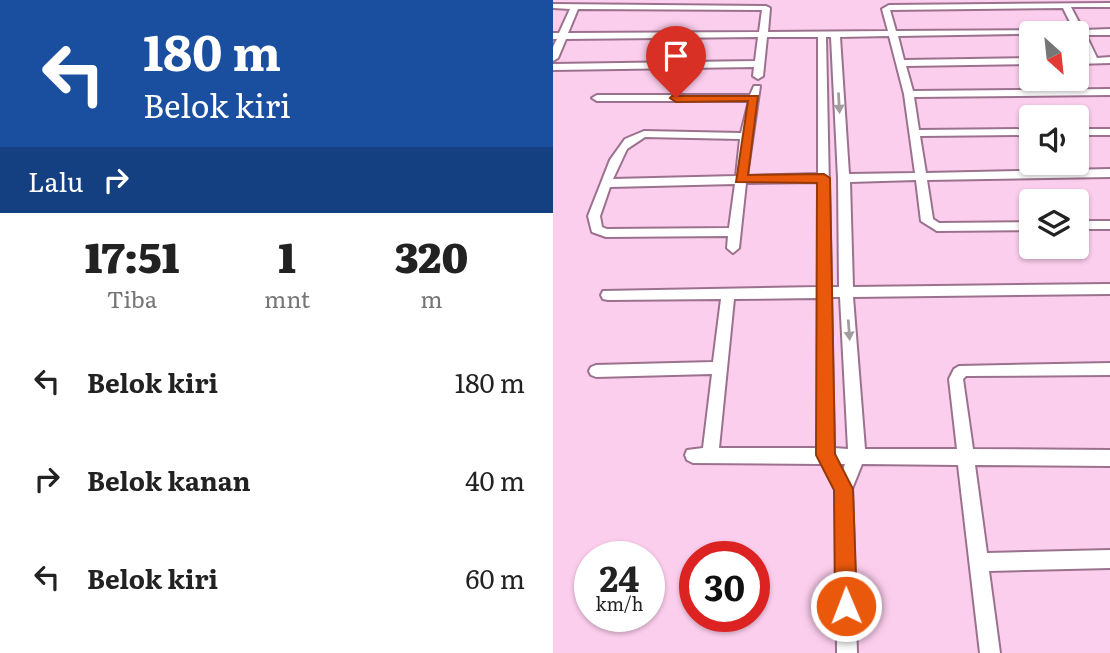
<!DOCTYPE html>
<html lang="id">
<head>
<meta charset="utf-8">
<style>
  body { margin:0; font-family:Literata,serif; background:#f2f2f2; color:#222; height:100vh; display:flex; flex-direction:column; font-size:26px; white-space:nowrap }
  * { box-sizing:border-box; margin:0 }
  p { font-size:23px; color:#767676 }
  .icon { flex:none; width:38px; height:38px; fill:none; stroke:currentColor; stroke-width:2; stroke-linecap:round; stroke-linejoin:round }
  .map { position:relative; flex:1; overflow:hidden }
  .details { display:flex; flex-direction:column; background:#fff; width:553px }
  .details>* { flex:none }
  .top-card { background:#1a4fa0; color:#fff; overflow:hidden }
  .needle { width:46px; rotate:153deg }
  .tools { position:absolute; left:466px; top:21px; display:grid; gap:14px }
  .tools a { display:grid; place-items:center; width:70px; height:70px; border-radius:7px; background:#fff; box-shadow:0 2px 5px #0004; font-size:35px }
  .speed { position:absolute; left:21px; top:541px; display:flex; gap:14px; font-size:35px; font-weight:700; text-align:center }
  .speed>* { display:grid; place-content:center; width:91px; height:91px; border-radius:50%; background:#fff; box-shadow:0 2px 5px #0004; line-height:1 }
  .speed small { font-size:18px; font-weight:400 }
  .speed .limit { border:10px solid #d22; background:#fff; color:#111 }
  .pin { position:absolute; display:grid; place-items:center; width:60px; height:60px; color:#fff; margin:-72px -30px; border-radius:50% 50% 50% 0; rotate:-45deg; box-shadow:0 0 7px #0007 }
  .pin .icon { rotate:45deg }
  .me { position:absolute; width:77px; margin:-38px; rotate:359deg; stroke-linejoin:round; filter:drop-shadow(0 0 5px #0008) }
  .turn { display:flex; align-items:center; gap:24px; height:147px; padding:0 28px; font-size:32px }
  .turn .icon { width:91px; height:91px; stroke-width:2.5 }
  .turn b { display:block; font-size:49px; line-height:60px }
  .then { display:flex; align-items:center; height:66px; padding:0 28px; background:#0003; gap:14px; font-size:26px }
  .eta { display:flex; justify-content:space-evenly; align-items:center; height:119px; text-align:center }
  .eta b { font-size:42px; font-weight:800; line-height:49px }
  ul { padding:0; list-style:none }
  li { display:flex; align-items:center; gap:21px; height:98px; padding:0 28px }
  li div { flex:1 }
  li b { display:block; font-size:26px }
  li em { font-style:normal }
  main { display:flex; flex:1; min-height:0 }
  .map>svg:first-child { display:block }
</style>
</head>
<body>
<main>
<section class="details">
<div class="top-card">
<div class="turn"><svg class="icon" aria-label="left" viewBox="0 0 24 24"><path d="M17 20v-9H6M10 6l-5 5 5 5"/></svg><div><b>180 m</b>Belok kiri</div></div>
<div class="then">Lalu<svg class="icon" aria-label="right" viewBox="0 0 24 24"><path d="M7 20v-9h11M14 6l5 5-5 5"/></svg></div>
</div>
<div class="eta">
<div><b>17:51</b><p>Tiba</p></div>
<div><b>1</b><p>mnt</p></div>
<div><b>320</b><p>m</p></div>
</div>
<ul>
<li><svg class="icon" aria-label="left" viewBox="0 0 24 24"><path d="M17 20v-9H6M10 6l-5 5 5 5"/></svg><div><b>Belok kiri</b></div><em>180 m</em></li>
<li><svg class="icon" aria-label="right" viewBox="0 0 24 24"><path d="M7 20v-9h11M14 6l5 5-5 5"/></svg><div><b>Belok kanan</b></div><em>40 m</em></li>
<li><svg class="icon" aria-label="left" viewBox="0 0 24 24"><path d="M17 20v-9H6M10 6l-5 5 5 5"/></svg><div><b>Belok kiri</b></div><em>60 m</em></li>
</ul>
</section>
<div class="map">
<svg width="557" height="653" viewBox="0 0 557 653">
  <rect width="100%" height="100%" fill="#fcceed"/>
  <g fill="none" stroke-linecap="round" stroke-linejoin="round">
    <defs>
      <g id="minor">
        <path d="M 557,3 L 557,7 L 518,7 L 530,30 L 557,29 L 557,35 L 533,35 L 544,58 L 557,57 L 557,63 L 523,64 L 523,58 L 535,58 L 523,33 L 345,36 L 351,60 L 478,58 L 478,64 L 353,66 L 360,91 L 557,89 L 557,95 L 361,97 L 366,130 L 478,129 L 478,135 L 367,136 L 373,173 L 557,169 L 557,177 L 374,180 L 380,219 L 386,223 L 478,222 L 478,230 L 384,231 L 368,221 L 363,180 L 297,182 L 300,287 L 557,284 L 557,294 L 300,297 L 312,449 L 404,449 L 396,379 L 401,369 L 406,366 L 557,363 L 557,375 L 413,376 L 410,379 L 420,449 L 557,450 L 557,466 L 422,465 L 434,553 L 557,550 L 557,568 L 436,571 L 447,653 L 427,653 L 405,465 L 309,464 L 299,489 L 304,653 L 284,653 L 283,490 L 269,464 L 140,463 L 134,460 L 132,455 L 134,450 L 150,448 L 159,374 L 43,377 L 38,375 L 36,371 L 38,367 L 43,365 L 160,362 L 168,299 L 55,300 L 50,299 L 48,295 L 50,291 L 265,287 L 265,182 L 193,183 L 186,248 L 180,253 L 174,248 L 175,236 L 53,237 L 39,232 L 35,216 L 57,160 L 72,139 L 91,131 L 188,133 L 196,101 L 44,101 L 39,98 L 44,95 L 197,95 L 201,86 L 207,86 L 194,176 L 265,174 L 265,37 L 214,37 L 210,76 L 205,79 L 200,76 L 201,67 L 0,70 L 0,64 L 202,61 L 205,37 L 13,39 L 5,58 L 0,61 L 0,47 L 4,39 L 0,39 L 0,33 L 6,33 L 17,9 L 0,8 L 0,4 L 213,6 L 217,8 L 215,32 L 335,31 L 329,9 L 336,5 ZM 510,8 L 521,30 L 343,31 L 337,10 ZM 25,9 L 209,10 L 206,32 L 15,33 ZM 336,36 L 351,94 L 362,173 L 296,174 L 287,37 ZM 273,37 L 278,37 L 285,178 L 286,287 L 278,287 ZM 92,137 L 187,139 L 183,176 L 60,179 L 74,149 ZM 182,184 L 176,228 L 54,229 L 49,227 L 47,216 L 57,187 ZM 278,297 L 287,297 L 295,449 L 281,448 ZM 265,298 L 265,448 L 166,448 L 181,299 ZM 286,464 L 292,464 L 290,470 Z"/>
        <rect x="523" y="129" width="34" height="6"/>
        <rect x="523" y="221" width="34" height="8"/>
      </g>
    </defs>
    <use href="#minor" stroke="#9b728e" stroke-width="4"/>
    <use href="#minor" fill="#fff" fill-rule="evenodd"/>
  </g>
  <defs><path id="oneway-solid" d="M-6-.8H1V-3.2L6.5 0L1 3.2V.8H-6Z" transform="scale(1.75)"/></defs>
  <g fill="#a39da2">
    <use href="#oneway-solid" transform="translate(286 103) rotate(87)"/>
    <use href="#oneway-solid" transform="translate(296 330) rotate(86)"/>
  </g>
  <polygon fill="#ea580c" stroke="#983908" stroke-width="2" points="119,96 205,96 195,175 271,174 277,178 282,454 300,489 304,606 301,614 293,617 285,614 282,606 281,490 263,455 264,183 183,182 195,101 123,102 117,98"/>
</svg>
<div class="tools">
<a><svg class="needle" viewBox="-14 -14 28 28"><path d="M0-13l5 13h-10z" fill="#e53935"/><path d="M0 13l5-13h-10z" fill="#767676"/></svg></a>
<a><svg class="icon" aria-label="sound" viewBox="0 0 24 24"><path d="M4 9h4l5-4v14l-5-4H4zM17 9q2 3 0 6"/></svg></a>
<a><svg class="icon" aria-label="layers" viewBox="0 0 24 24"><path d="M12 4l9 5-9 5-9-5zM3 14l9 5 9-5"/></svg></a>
</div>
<div class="speed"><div>24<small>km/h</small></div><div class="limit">30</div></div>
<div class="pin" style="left:123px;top:98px;background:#d93025"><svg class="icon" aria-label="arrive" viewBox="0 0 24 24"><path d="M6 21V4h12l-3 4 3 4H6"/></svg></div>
<svg class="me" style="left:293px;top:606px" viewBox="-20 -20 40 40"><circle r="17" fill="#ea580c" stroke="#fff" stroke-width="3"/><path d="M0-11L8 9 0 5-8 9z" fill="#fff"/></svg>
</div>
</main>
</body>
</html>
